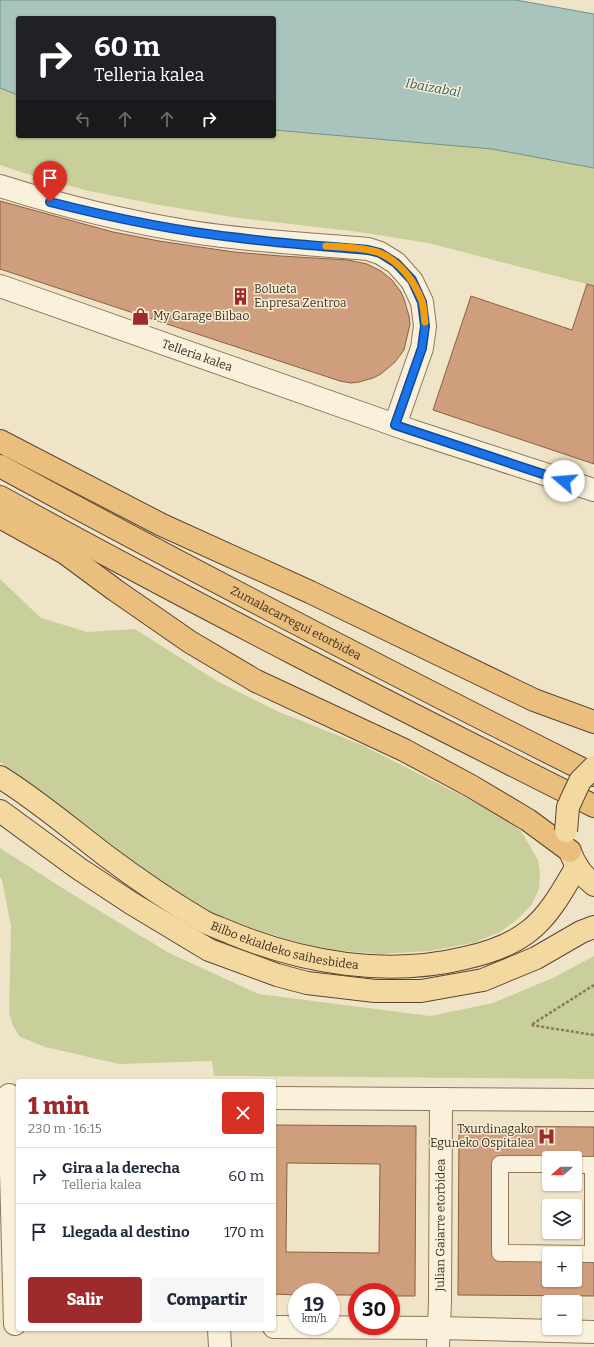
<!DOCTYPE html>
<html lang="es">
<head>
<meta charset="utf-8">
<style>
  body { margin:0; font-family:Bitter,serif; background:#f6f6f7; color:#1f2937; height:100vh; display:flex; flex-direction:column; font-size:15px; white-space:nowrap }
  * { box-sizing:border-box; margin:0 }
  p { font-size:13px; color:#747a83 }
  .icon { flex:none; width:22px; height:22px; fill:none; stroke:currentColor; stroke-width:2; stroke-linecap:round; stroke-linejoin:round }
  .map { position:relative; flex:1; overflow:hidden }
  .sheet { position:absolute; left:16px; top:1079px; width:260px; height:252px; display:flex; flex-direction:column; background:#fff; border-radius:4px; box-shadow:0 1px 3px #0004 }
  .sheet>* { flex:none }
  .guide { position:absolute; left:16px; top:16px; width:260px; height:122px; border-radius:4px; box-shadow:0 1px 3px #0004; background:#202124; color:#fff; overflow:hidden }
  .needle { width:26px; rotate:249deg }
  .fabs { position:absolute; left:542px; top:1151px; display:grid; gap:8px }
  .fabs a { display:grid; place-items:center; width:40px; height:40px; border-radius:4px; background:#fff; box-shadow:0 1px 3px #0004; font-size:20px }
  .speed { position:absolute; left:288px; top:1283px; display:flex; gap:8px; font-size:20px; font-weight:700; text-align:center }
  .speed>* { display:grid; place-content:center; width:52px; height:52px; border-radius:50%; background:#fff; box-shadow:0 1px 3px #0004; line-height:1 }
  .speed small { font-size:10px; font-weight:400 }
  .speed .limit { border:6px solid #d22; background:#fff; color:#111 }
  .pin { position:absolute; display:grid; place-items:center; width:34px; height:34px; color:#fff; margin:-41px -17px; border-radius:50% 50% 50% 0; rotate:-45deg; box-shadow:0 0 4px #0007 }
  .pin .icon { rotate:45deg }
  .me { position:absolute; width:44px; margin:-22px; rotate:288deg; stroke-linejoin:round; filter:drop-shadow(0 0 3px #0008) }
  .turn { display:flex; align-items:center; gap:14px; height:84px; padding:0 12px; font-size:18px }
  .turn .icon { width:52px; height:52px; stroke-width:2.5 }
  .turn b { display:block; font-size:28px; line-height:34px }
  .lanes { display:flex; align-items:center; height:38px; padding:0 12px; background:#0003; justify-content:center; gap:20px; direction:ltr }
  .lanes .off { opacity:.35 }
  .round { display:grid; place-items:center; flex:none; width:42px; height:42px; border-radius:4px; background:#f6f6f7 }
  .headline { display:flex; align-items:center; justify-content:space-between; height:68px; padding:0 12px }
  h1 { font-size:24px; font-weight:800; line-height:30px; color:#9e2a2b }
  .cta { display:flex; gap:8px; margin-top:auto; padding:8px 12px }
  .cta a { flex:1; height:46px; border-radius:4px; background:#9e2a2b; color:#fff; font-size:16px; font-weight:800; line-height:46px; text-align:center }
  .cta a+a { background:#f6f6f7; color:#1f2937 }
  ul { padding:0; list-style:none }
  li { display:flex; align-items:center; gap:12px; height:56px; padding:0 12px; border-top:1px solid #e0e1e3 }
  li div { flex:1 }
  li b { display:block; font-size:15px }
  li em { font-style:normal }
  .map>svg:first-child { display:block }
</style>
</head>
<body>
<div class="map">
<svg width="594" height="1347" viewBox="0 0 594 1347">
  <rect width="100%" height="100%" fill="#f0e4c8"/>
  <g fill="#c9cf9b">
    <polygon points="0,88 18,95 18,136 274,136 274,130 492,149 594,168 594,286 428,243 359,232 239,218 159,205 89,191 30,175 0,165"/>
    <polygon points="0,579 41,618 87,632 135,629 217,681 277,711 362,745 504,817 521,831 538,860 540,873 539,889 532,904 518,919 500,932 473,943 430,951 380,954 329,950 286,939 236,923 205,909 161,881 117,849 57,802 0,762"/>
    <polygon points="0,848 67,891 169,953 259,994 430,1016 493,1003 557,976 594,956 594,1079 214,1076 212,1061 119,1064 45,1047 20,1037 13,1026 9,1013 11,926 2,880 0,877"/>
  </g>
  <polygon fill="#a9c4bc" stroke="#6f938a" points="0,0 516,0 594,14 594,168 492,149 274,130 274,18 18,18 18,95 0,88"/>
  <g fill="#cf9f7d" stroke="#8d5f41" fill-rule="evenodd">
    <polygon points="0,201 113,232 159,241 234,252 281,256 348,260 367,264 381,271 392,280 401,292 404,299 409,316 410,324 404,350 395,362 381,374 373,378 359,382 351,383 340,381 0,269"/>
    <polygon points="587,284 594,286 594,464 433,410 471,296 572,330"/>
    <path d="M 274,1125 L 416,1126 L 415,1296 L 391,1296 L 391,1292 L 357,1292 L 357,1295 L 331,1295 L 331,1292 L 297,1292 L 297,1295 L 274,1294 ZM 287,1163 L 380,1164 L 379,1253 L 286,1252 Z"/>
    <path d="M 459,1126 L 594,1127 L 594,1296 L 458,1295 ZM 549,1158 L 575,1158 L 593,1165 L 593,1254 L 500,1253 L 500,1164 ZM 549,1254 L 575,1254 L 575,1280 L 549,1280 Z"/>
  </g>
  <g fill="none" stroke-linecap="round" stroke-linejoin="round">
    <defs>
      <polyline id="pedestrian" points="549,1164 500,1164 500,1253 593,1254 593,1165 575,1165"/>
      <g id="minor">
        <path d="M 0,186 C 63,206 127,222 192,232 C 250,241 309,244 368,249 L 380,253 L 396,263 L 412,281 L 422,302 L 425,326 L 422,348 L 395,425"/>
        <path id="s1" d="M 0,286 L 412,431 L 594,490"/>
        <polyline points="9,1095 15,1324"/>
        <polyline points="274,1098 594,1100"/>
        <polyline points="274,1327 439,1328 594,1332"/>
        <polyline points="219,1329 220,1347"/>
        <path id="s2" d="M 438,1347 L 440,1302 L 441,1099"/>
      </g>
      <g id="primary">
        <path id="s3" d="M 0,777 C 37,800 71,829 105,855 C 137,879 169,901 203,921 C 212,926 222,929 231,933 C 304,963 387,977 465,958 C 488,953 510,946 529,931 C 550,915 564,888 577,866"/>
        <polyline points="0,811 78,868 131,903 209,950 277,975 307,983 375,991 421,991 483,980 536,958 581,932 594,927"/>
        <path d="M 571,854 C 576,867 584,877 594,885"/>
      </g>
      <g id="trunk">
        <polyline points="0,441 162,525 310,592 534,700 594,722"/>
        <path id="s4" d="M 0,466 C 196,573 395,675 594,775"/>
        <path d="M 0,497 C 196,605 395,706 594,806"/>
        <polyline points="0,517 65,553 115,590 190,642 256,681 404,750 471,786 528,820 570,851"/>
      </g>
    </defs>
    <use href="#pedestrian" stroke="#8d765c" stroke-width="18"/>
    <use href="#minor" stroke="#8d765c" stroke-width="24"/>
    <use href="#primary" stroke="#5b4430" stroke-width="24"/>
    <use href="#trunk" stroke="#5b4430" stroke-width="24"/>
    <polyline stroke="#8d765c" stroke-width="2.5" stroke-dasharray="3 2" stroke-linecap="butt" points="594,985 531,1025 594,1035"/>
    <use href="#pedestrian" stroke="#faf1dc" stroke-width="16"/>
    <use href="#minor" stroke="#faf1dc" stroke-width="22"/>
    <use href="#primary" stroke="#f3d9a0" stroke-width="22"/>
    <use href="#trunk" stroke="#eabe7c" stroke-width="22"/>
    <defs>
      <polyline id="primary-bridge" points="566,831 568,807 580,781 594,767"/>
    </defs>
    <use href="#primary-bridge" stroke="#5b4430" stroke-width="24" stroke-linecap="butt"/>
    <use href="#primary-bridge" stroke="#f3d9a0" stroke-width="22"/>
  </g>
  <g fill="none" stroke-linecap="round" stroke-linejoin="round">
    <defs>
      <path id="route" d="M 50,202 C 113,218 176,231 240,238 C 283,244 325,246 368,250 L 380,253 L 396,263 L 412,280 L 422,302 L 425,326 L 422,348 L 395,425 L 564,481"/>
    </defs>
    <use href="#route" stroke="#114b97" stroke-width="10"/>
    <use href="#route" stroke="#1a73e8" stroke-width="7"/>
    <path stroke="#f59e0b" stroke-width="7" d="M 326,246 C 342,247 365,247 380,253 C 400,262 414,281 422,301 C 424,307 424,315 425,322"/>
  </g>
  <defs>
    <symbol id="building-bare" viewBox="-9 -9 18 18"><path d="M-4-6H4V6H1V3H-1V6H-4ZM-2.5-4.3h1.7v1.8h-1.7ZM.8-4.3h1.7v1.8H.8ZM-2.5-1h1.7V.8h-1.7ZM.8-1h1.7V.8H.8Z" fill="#9e2a2b" stroke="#f7eed8" stroke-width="2.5" paint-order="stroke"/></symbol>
    <symbol id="shop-bare" viewBox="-9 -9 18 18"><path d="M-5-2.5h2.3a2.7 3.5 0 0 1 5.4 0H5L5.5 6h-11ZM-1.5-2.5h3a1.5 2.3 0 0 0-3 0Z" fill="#9e2a2b" stroke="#f7eed8" stroke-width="2.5" paint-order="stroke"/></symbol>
    <symbol id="hospital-bare" viewBox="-9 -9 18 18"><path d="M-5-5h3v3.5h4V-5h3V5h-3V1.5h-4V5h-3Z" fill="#9e2a2b" stroke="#f7eed8" stroke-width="2.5" paint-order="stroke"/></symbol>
  </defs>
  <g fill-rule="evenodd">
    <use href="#building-bare" x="228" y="284" width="25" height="25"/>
    <use href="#shop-bare" x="128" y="304" width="25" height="25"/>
    <use href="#hospital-bare" x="534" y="1124" width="25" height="25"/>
  </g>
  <g text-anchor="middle" stroke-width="3" stroke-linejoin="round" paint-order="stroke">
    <g font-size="12" fill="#3d2e20" stroke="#f7eed8" text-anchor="start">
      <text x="254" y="293">Bolueta<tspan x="254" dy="14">Enpresa Zentroa</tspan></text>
      <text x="153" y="320">My Garage Bilbao</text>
      <text x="534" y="1133" text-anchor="end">Txurdinagako<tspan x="534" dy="14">Eguneko Ospitalea</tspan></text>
    </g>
    <g font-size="12" fill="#3d2e20" stroke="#f7eed8">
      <text dy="4" stroke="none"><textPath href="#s1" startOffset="209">Telleria kalea</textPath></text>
      <text dy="4" stroke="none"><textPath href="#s4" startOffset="335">Zumalacarregui etorbidea</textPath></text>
      <text dy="4" stroke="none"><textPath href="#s3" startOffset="335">Bilbo ekialdeko saihesbidea</textPath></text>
      <text dy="4" stroke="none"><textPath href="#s2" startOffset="122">Julian Gaiarre etorbidea</textPath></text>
    </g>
    <g font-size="13" font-style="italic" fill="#2f5d5a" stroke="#f7eed8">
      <text transform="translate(433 87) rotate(10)" y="5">Ibaizabal</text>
    </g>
  </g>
</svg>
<div class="fabs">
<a><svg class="needle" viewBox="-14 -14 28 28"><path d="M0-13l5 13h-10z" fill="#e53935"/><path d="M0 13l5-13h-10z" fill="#747a83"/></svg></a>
<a><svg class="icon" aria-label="layers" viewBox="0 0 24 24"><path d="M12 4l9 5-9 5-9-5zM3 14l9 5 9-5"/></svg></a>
<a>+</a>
<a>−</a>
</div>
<div class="speed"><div>19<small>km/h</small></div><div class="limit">30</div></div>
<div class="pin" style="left:50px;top:202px;background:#d93025"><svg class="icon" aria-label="arrive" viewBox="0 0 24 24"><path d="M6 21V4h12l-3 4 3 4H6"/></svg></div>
<svg class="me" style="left:564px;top:481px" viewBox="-20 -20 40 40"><circle r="19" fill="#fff"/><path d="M0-13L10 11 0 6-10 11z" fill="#1a73e8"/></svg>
<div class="guide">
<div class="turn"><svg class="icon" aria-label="right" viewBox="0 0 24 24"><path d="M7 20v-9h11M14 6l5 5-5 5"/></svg><div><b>60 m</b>Telleria kalea</div></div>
<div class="lanes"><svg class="icon off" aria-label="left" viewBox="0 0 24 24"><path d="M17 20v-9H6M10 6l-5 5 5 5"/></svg><svg class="icon off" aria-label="ahead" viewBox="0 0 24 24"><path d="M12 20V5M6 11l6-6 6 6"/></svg><svg class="icon off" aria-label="ahead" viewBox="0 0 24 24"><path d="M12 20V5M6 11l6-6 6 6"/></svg><svg class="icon" aria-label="right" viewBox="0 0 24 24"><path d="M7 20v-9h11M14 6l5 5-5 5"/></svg></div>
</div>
<section class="sheet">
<div class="headline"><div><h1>1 min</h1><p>230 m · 16:15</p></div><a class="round" style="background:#d93025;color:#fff"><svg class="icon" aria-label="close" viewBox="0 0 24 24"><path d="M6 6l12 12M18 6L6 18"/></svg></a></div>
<ul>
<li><svg class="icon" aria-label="right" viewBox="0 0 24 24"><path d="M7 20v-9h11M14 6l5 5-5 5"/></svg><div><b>Gira a la derecha</b><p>Telleria kalea</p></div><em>60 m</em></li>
<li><svg class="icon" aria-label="arrive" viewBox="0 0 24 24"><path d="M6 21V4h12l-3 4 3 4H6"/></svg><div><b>Llegada al destino</b></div><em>170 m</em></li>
</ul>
<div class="cta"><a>Salir</a><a>Compartir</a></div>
</section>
</div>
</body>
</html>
